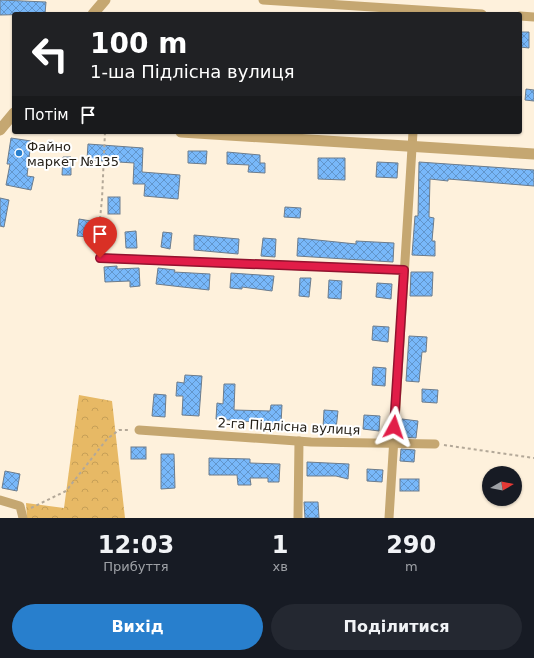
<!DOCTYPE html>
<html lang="uk">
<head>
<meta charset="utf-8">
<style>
  body { margin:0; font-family:"DejaVu Sans",sans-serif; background:#242831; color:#f1f3f6; height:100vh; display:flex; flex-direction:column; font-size:15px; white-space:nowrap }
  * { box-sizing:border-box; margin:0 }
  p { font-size:13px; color:#9ea1a6 }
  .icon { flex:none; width:22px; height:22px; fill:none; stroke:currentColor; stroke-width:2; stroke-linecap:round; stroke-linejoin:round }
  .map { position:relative; height:518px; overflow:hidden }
  .sheet { display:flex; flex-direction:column; background:#171b24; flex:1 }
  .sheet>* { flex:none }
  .banner { position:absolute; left:12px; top:12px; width:510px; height:122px; border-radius:4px; box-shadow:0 1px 3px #0004; background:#202124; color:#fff; overflow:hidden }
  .needle { width:26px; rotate:81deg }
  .buttons { position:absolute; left:482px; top:466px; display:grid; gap:8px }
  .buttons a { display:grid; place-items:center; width:40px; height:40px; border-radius:50%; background:#171b24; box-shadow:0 1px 3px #0004; font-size:20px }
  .pin { position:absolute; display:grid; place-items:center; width:34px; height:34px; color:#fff; margin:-41px -17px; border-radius:50% 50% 50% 0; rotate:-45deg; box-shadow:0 0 4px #0007 }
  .pin .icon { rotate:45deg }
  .me { position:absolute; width:44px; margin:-22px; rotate:5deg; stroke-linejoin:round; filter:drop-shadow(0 0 3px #0008) }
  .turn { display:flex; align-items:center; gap:14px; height:84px; padding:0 12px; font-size:18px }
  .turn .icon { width:52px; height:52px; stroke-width:2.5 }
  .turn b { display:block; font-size:28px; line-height:34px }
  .then { display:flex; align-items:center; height:38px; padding:0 12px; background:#0003; gap:8px; font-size:15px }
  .eta { display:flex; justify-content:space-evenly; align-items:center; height:68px; text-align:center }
  .eta b { font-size:24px; font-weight:800; line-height:28px }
  .action { display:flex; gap:8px; margin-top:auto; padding:8px 12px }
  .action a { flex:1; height:46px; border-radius:24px; background:#287fcd; color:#fff; font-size:16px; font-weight:800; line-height:46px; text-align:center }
  .action a+a { background:#242831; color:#f1f3f6 }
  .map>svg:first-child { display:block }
</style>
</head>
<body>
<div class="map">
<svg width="534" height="518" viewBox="0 0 534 518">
  <defs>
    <pattern id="forest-crowns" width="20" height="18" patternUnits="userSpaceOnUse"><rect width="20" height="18" fill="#e7b965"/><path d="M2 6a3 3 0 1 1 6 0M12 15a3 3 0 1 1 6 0" fill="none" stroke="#c69f57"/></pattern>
    <pattern id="building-cross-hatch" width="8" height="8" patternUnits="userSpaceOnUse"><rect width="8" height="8" fill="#78b8fa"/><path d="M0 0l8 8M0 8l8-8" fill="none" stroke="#6295ca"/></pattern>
  </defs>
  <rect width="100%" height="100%" fill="#fef1dc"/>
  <polygon fill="url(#forest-crowns)" points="79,395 112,401 125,518 27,518 26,503 64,508"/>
  <g fill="url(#building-cross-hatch)" stroke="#6c7c8c">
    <polygon points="0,0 46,2 45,14 0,15"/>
    <polygon points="520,32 529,32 529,48 520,47"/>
    <polygon points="526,89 534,90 534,101 525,100"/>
    <polygon points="11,138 31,141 27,176 34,177 31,190 6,185 10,164 7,164"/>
    <polygon points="88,144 143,148 142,172 180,175 178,199 144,196 145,184 133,184 134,163 87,160"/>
    <polygon points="188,151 207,151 206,164 188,163"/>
    <polygon points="227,152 260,155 260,163 265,163 265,173 248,172 249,165 227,164"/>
    <polygon points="63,157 71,157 71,175 62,175"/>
    <polygon points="318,158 345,158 345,180 318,179"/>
    <polygon points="377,162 398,163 397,178 376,177"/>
    <polygon points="419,162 534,170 534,186 448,179 448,181 430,179 429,217 434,218 432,241 435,241 435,256 412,255 415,216 418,216"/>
    <rect x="108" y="197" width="12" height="17"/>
    <polygon points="0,198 9,200 4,227 0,226"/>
    <polygon points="285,207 301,208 300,218 284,217"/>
    <polygon points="79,219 91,221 89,237 77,236"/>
    <polygon points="136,231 137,248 126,248 125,232"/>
    <polygon points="163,232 172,233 170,249 161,247"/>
    <polygon points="194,235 239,239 238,254 194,250"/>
    <polygon points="263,238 276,239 275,257 261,256"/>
    <polygon points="298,238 356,244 356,241 394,243 393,262 297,256"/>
    <polygon points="117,266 117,269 139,268 140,286 130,287 130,281 105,282 104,267"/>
    <polygon points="158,268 175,270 174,272 210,274 209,290 156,284"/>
    <polygon points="411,272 433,272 432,296 410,296"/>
    <polygon points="231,273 274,276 272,291 242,287 242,289 230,288"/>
    <polygon points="300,278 311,278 309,297 299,296"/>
    <polygon points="329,280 342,281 341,299 328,298"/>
    <polygon points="377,283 392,284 391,299 376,297"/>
    <polygon points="373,326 389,327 388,342 372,340"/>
    <polygon points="409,336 427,337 426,352 422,352 419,382 406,381"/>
    <polygon points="373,367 386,368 385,386 372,385"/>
    <polygon points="185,375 202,376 199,416 182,415 183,396 176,396 177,382 184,383"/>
    <polygon points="224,384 235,384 234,410 270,411 271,405 282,405 281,424 216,419 217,403 223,404"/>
    <polygon points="422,389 438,390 437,403 422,402"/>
    <polygon points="154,394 166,395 165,417 152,416"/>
    <polygon points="324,410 338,411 336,429 323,428"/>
    <polygon points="364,415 380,416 379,431 363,429"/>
    <polygon points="402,419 418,421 416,438 402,437 402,435 400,435"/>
    <rect x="131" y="447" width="15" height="12"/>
    <polygon points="401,449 415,450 414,462 400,461"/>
    <polygon points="161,454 174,454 175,488 161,489"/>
    <polygon points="209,458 250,459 250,463 280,464 279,482 268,482 268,478 250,478 251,485 238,485 237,475 209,475"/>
    <polygon points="307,462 349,464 348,479 336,476 307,476"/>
    <polygon points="367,469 383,470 382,482 367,481"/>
    <polygon points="5,471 20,474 17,491 2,488"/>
    <rect x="400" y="479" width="19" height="12"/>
    <polygon points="304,502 318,502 319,518 305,518"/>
  </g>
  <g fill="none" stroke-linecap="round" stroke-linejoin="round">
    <g stroke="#b3a898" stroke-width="2" stroke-dasharray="3 3" stroke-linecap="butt">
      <polyline points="97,249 102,199 105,132"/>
      <polyline points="444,445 534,458"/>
      <polyline points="31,508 66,491 107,439 119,430 130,430"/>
    </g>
    <g stroke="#c5a771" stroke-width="9">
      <polyline points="263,0 482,14"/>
      <polyline points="520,16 534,17"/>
      <polyline points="100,258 404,270"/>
      <polyline points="139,430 311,442 435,444"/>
      <polyline points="0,500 20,506 23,518"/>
      <polyline points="298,518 299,441"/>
      <polyline points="389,518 413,132"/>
    </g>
    <g stroke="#c5a771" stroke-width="11">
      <polyline points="93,14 105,0"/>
      <polyline points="0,130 14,113"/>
      <polyline points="181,132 534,154"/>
    </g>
  </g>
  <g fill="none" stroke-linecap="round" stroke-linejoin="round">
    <defs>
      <polyline id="route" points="100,258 404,270 394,427"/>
    </defs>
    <use href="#route" stroke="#92132f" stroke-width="10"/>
    <use href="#route" stroke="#e11d48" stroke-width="7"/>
  </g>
  <circle fill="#287fcd" stroke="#fff" stroke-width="1.5" cx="19" cy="153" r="4"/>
  <g text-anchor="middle" stroke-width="4" stroke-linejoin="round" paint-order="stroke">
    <g font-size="13" fill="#262119" stroke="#fff" text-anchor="start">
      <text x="27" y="151">Файно<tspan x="27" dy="15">маркет №135</tspan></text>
    </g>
    <g font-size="13" fill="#262119" stroke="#fff">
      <text transform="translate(289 426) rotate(3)" y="5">2-га Підлісна вулиця</text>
    </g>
  </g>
</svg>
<div class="buttons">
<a><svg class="needle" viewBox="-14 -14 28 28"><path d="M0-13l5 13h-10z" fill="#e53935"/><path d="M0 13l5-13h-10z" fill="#9ea1a6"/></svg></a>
</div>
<div class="pin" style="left:100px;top:258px;background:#d93025"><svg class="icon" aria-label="arrive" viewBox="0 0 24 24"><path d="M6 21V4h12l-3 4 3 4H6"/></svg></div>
<svg class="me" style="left:394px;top:427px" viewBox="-20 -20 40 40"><path d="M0-17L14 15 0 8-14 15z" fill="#e11d48" stroke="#fff" stroke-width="4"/></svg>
<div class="banner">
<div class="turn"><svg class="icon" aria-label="left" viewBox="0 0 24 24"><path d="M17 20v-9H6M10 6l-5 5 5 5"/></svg><div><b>100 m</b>1-ша Підлісна вулиця</div></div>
<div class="then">Потім<svg class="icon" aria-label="arrive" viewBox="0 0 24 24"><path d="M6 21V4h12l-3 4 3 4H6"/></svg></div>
</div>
</div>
<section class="sheet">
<div class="eta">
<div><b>12:03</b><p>Прибуття</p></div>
<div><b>1</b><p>хв</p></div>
<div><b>290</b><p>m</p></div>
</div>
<div class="action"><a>Вихід</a><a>Поділитися</a></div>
</section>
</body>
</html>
